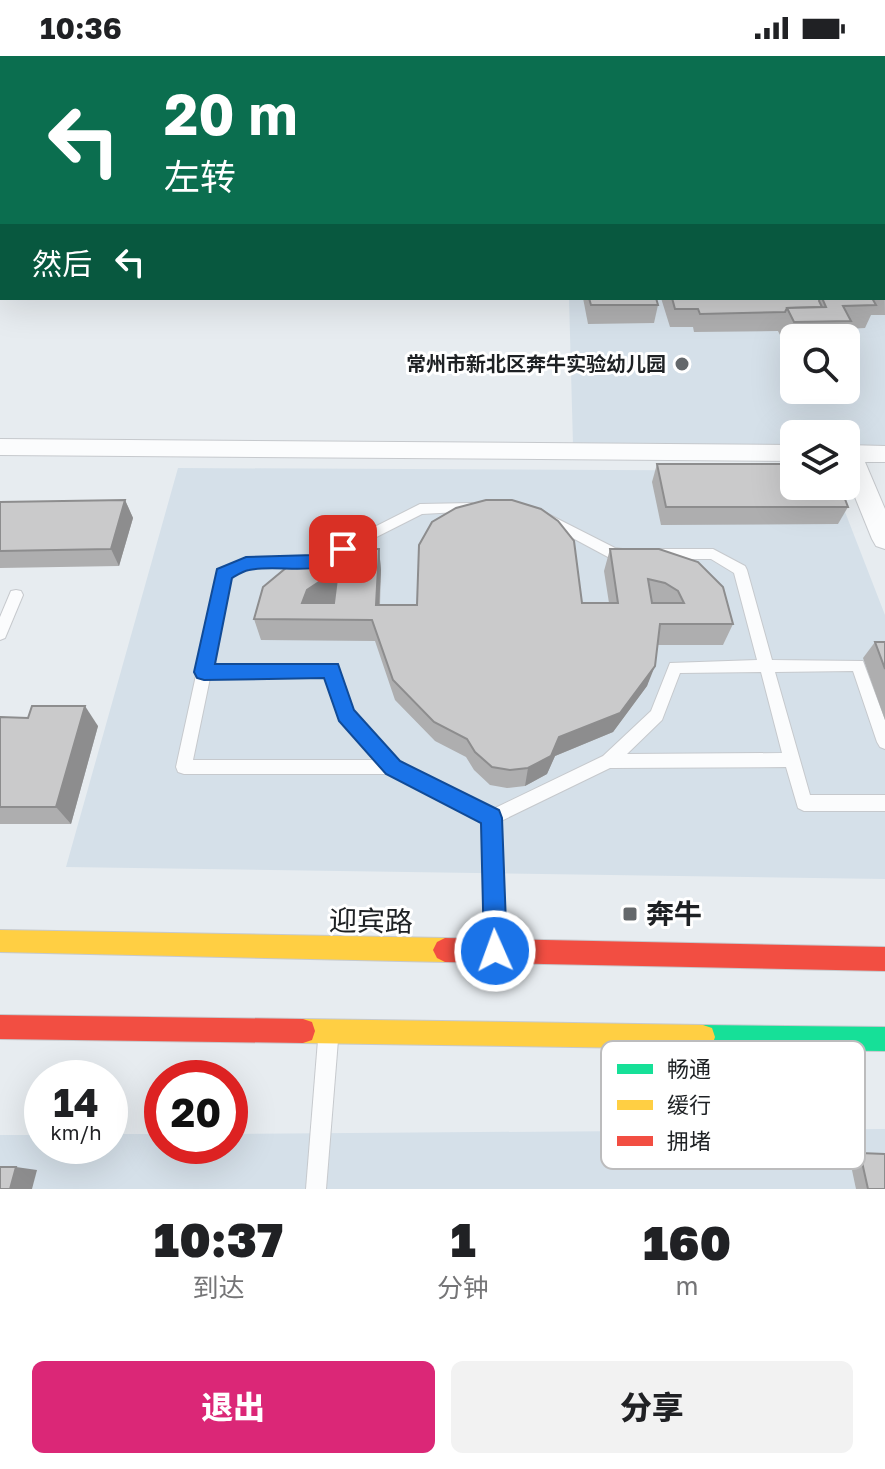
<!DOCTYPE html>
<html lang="zh">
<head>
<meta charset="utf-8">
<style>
  body { margin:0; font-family:"Golos Text","Noto Sans SC",sans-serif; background:#f2f2f2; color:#202124; height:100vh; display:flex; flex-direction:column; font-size:30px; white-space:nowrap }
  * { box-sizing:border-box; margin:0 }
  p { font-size:26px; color:#757577 }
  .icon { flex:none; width:44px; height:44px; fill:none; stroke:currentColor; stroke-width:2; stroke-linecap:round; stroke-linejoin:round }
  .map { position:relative; height:1133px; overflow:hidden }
  .sheet { display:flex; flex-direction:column; background:#fff; flex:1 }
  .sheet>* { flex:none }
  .guide { position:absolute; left:0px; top:0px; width:886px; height:244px; box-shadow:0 8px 32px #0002; background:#0b6e4f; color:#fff; overflow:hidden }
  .tools { position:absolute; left:780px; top:268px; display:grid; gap:16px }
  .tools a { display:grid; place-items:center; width:80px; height:80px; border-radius:12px; background:#fff; box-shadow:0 8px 32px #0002; font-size:40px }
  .speed { position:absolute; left:24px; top:1004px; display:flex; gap:16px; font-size:40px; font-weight:700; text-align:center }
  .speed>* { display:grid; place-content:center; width:104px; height:104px; border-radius:50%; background:#fff; box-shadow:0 8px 32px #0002; line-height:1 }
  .speed small { font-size:20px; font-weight:400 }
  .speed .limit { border:12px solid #d22; background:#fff; color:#111 }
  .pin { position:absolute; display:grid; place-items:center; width:68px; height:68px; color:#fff; margin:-34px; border-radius:16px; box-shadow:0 4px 12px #0006 }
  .me { position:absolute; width:88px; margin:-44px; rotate:358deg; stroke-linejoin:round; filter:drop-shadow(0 0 6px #0008) }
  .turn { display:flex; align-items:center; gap:28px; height:168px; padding:0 32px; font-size:36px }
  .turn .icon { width:104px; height:104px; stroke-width:2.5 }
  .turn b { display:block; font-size:56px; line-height:68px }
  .then { display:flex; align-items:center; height:76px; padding:0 32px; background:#0003; gap:16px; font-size:30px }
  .eta { display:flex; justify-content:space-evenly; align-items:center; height:136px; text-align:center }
  .eta b { font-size:48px; font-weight:800; line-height:56px }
  .button { display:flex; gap:16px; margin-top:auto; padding:16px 32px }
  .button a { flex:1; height:92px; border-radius:12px; background:#db2777; color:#fff; font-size:32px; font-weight:800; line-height:92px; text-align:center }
  .button a+a { background:#f2f2f2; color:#202124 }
  .status { display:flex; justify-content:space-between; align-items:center; height:56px; padding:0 40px; background:#fff; direction:ltr }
  .status svg { height:22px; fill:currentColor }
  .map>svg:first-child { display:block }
</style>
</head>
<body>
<div class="status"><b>10:36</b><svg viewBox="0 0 49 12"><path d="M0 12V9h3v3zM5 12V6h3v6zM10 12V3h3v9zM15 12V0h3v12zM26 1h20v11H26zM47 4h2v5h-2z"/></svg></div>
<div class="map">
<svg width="885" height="1133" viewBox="0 0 885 1133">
  <rect width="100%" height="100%" fill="#e7ecf0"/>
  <g fill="#d5e0e9" fill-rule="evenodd">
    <path d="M 885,188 L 885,392 L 846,392 L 846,378 L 794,378 L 794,391 L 573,389 L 569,242 L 884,242 ZM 794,282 L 846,282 L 846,334 L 794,334 Z"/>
    <polygon points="178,412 794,415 794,430 835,430 885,559 885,823 66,811"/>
    <polygon points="885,1073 885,1133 0,1133 0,1079 42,1079 42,1090 110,1090 110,1078 162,1078 162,1090 230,1090 230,1078"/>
  </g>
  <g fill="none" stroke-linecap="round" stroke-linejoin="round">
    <defs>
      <g id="lane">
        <path d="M 472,447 L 478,452 L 476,455 L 422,458 L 317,511 L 248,512 L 230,521 L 212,610 L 331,608 L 336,610 L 352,655 L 399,706 L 491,754 L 603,700 L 651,655 L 670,607 L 757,604 L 734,517 L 711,503 L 657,503 L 650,498 L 657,493 L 713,493 L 745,510 L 747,514 L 772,604 L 863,605 L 885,664 L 885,693 L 880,691 L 877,686 L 853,615 L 775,616 L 810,739 L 885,739 L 885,755 L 804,755 L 798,752 L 786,711 L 610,712 L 499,766 L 504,887 L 501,893 L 495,896 L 489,893 L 486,887 L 483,766 L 391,718 L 184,718 L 178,716 L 176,711 L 219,514 L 246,502 L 315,501 L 420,448 ZM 761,616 L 782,697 L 627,698 L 662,664 L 680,617 ZM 326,620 L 341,664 L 377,704 L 193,704 L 210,622 Z"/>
        <polygon points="546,457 615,492 630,494 632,498 625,503 608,501 541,465 540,462"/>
        <polygon points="16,534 21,535 23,539 5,582 0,584 0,561 11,535"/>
        <polygon points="328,974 335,977 338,984 326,1133 306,1133 318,984 321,977"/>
      </g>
      <g id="street">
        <polygon points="0,383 794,389 794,405 0,399"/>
        <polygon points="846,389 885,390 885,406 865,406 885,453 885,493 876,490 872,483 846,419"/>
      </g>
      <g id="fast">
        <polygon points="80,0 90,0 79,2"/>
        <polygon points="703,969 885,971 885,995 703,993 694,990 691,981 694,972"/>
      </g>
      <g id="slow">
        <polygon points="0,874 445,882 453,886 457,894 453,902 445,906 0,896"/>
        <polygon points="303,963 703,969 712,972 715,981 712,990 703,993 303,987 294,984 291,975 294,966"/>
      </g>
      <g id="jam">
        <polygon points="445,882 885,891 885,915 445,906 437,902 433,894 437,886"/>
        <polygon points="0,959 303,963 312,966 315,975 312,984 303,987 0,983"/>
      </g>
    </defs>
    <use href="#lane" stroke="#c6c9cd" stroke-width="2"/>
    <use href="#street" stroke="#c6c9cd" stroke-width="2"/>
    <use href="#fast" stroke="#c6c9cd" stroke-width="2"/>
    <use href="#slow" stroke="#c6c9cd" stroke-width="2"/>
    <use href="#jam" stroke="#c6c9cd" stroke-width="2"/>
    <use href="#lane" fill="#fbfcfd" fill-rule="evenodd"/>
    <use href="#street" fill="#fbfcfd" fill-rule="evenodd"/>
    <use href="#fast" fill="#16e098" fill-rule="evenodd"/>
    <use href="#slow" fill="#ffcf43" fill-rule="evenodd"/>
    <use href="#jam" fill="#f24e42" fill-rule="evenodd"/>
  </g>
  <g fill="#aeaeaf">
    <polygon points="884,173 885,259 871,259 865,272 847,273 843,282 794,282 794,289 785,289 778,275 694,276 693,271 670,271 661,242 884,242"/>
    <polygon points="583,242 656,242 658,249 654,267 588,268"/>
    <polygon points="657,408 848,451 838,468 661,469 652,426"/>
    <polygon points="125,444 133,462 119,510 0,512 0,446"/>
    <polygon points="379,493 381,514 380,549 609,547 604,515 610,493 733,568 723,589 658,589 647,630 613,676 555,700 547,718 525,730 507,732 490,729 474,714 466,701 435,685 395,644 375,585 261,584 254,563"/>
    <polygon points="875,586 885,586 885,664 863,602"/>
    <polygon points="0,661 98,670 71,768 0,768"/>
    <polygon points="860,1097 885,1133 856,1133 849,1100"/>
  </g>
  <g fill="#8d8d8e">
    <polygon points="125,444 133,462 119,510 111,493"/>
    <polygon points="379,493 381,514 378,570 376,549"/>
    <polygon points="337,523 340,545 323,548 302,547 307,534 319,526"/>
    <polygon points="655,610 647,630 613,676 555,700 547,718 525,730 528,712 559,681"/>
    <polygon points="85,650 98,670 71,768 56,751"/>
    <polygon points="16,1111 37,1114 32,1133 10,1133"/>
  </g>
  <g fill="#cacacb" stroke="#8d8d8e" stroke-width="2" fill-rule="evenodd">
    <polygon points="884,173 885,173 884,236"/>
    <polygon points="589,242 656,242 658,249 591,249"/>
    <polygon points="672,242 820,242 819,245 822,251 787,252 785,256 700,258 698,253 675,253"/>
    <polygon points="822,242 872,242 876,249 843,250 851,265 794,266 787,252 826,251"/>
    <polygon points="657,408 794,408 794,430 840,430 848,451 666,451"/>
    <polygon points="125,444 111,493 0,495 0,446"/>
    <path d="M 486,444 L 512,444 L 541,453 L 558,465 L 574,485 L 582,547 L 618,547 L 610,493 L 659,493 L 698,506 L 723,531 L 733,568 L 660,568 L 655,610 L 620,657 L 559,681 L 551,700 L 528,712 L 510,714 L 492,711 L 475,696 L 467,683 L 434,666 L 393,624 L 372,564 L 254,563 L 263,531 L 292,507 L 333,493 L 379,493 L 376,549 L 417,549 L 419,489 L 432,466 L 456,452 ZM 337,523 L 334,547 L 302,547 L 307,534 L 319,526 ZM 648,523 L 665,527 L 678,535 L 684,547 L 652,547 Z"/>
    <polygon points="875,586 885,586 885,613"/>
    <polygon points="32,650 85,650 56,751 0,751 0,661 28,662"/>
    <polygon points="860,1097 885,1098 885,1133 868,1133"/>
    <polygon points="0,1111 16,1111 10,1133 0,1133"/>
  </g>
  <path fill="#1a73e8" stroke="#114b97" stroke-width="2" d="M 343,486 L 349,488 L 351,493 C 329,525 281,507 249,514 C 243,515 237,519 232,522 L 215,608 L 338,608 L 354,654 L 400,705 L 499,754 L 502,762 L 507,895 L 503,904 L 495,907 L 487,904 L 484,895 L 481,767 L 386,718 L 339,665 L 324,622 L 204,624 L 197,622 L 194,616 L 217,513 L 246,501 L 314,499 Z"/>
  <g fill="#64686b" stroke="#fff" stroke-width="3">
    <circle cx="682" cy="308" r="8"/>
    <rect x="622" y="850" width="16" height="16" rx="4"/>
  </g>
  <g text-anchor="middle" stroke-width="6" stroke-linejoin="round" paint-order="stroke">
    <g font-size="20" font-weight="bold" fill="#1e2124" stroke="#fff" text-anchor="end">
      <text x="666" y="315">常州市新北区奔牛实验幼儿园</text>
    </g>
    <g font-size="28" font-weight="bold" fill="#1e2124" stroke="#fff" text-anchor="start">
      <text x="646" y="868">奔牛</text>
    </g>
    <g font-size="28" fill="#1e2124" stroke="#fff">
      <text transform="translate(371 865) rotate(1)" y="10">迎宾路</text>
    </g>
  </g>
  <rect x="601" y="985" width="264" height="128" rx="12" fill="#fff" stroke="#bcbcbd" stroke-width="2"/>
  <rect x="617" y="1008" width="36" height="10" fill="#16e098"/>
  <rect x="617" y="1044" width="36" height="10" fill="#ffcf43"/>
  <rect x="617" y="1080" width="36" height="10" fill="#f24e42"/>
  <g font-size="22" fill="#1e2124">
    <text x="667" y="1021">畅通</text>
    <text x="667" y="1057">缓行</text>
    <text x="667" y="1093">拥堵</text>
  </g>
</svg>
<div class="tools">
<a><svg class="icon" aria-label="search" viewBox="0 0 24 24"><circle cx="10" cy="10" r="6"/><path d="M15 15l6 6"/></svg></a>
<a><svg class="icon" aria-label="layers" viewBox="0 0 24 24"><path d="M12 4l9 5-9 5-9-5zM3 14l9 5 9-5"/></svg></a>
</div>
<div class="speed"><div>14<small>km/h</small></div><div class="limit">20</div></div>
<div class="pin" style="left:343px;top:493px;background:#d93025"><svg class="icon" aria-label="arrive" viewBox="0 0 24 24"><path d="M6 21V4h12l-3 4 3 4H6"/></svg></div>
<svg class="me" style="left:495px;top:895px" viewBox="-20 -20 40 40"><circle r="17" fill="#1a73e8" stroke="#fff" stroke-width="3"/><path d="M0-11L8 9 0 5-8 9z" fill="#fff"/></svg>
<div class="guide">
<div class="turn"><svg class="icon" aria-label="left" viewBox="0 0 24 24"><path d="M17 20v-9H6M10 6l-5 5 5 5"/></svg><div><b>20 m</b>左转</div></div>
<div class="then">然后<svg class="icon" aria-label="left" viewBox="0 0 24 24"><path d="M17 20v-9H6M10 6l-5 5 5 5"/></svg></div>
</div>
</div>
<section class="sheet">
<div class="eta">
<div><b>10:37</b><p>到达</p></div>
<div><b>1</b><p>分钟</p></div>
<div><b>160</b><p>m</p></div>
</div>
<div class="button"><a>退出</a><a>分享</a></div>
</section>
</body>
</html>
